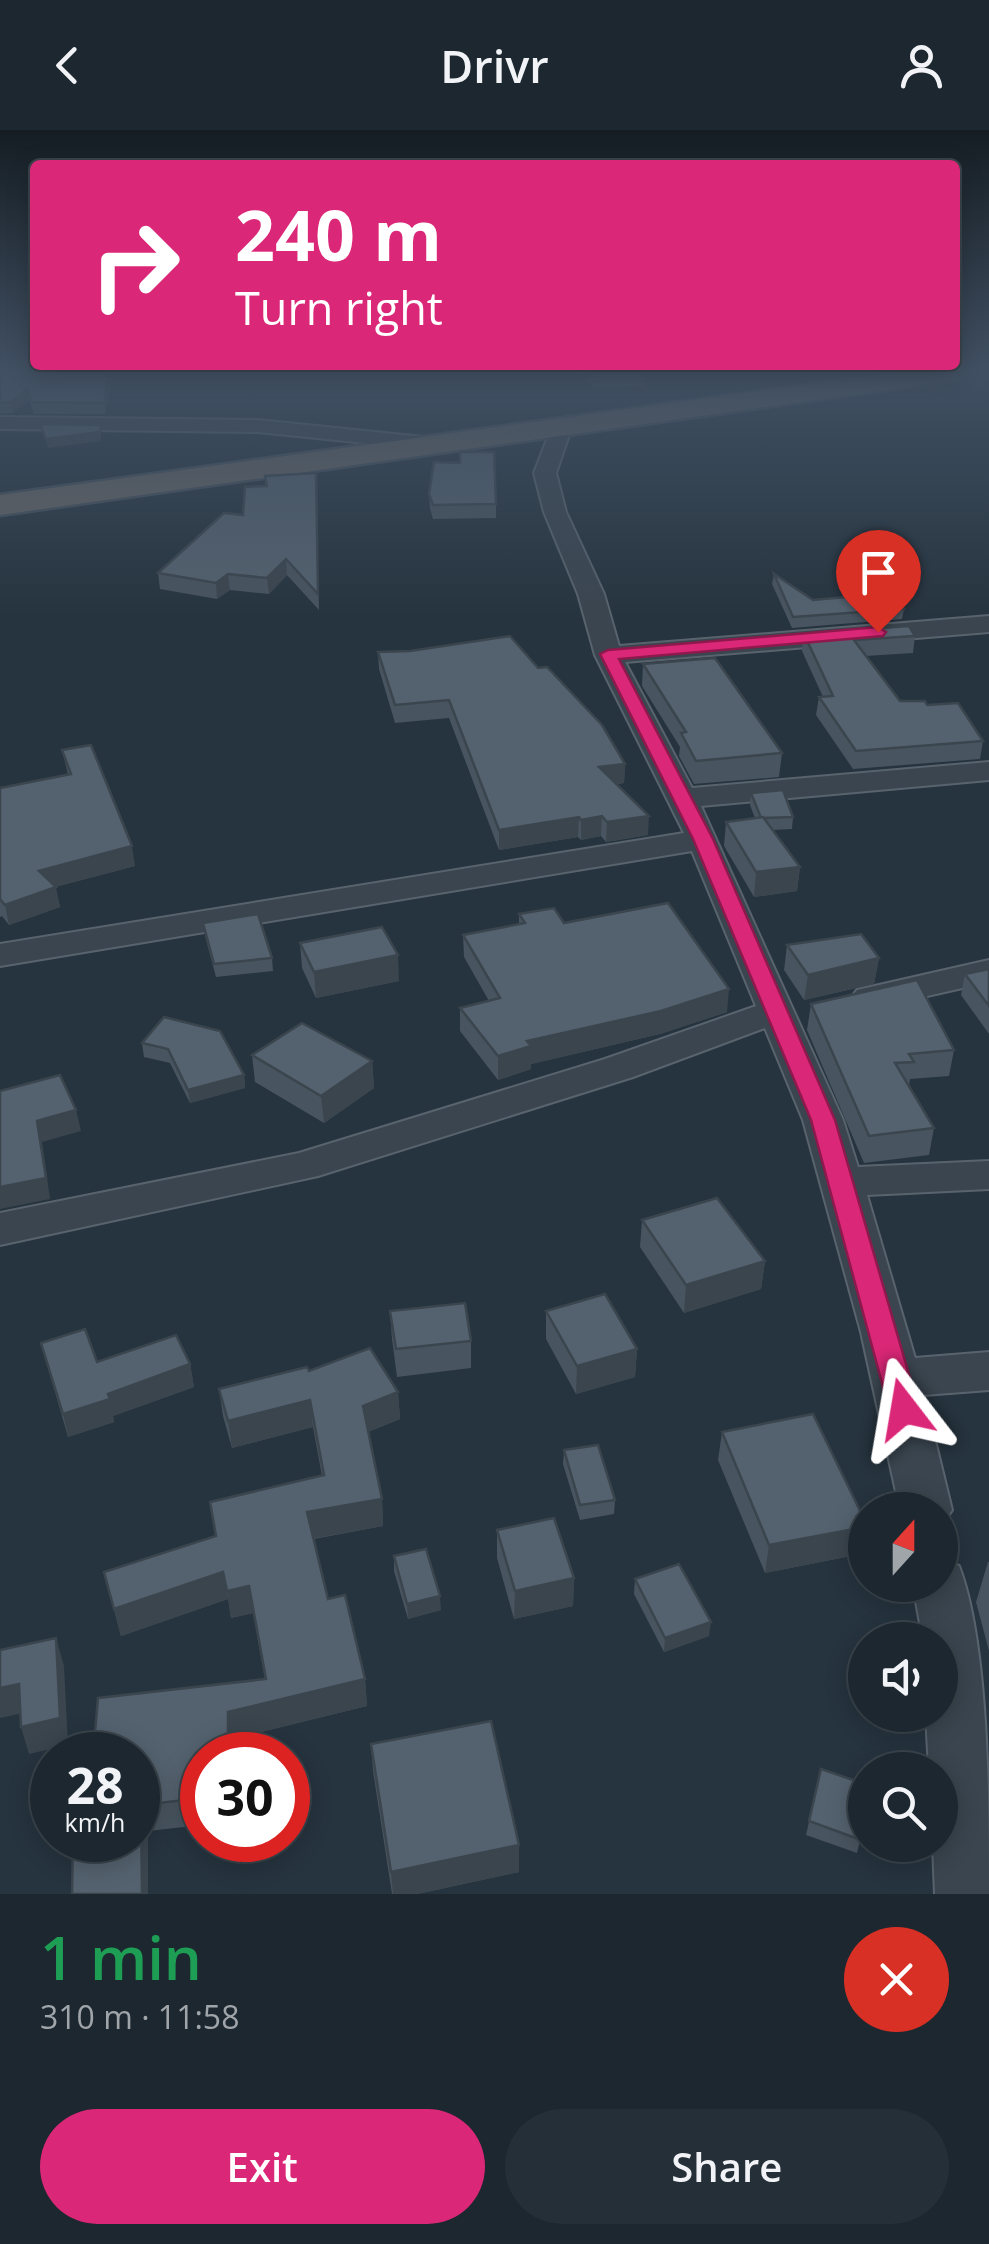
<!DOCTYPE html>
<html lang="en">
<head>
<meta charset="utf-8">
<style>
  body { margin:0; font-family:"Open Sans",sans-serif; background:#252f37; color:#f1f3f6; height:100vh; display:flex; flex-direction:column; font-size:38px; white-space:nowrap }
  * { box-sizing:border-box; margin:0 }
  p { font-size:32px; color:#a0a5aa }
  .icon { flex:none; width:55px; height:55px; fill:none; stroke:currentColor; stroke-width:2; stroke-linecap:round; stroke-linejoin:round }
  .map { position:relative; height:1764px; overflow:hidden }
  .sheet { display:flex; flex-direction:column; background:#1c272f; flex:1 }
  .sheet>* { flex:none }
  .top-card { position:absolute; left:30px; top:30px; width:930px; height:210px; border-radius:10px; box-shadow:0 5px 25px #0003,0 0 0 2px #3a444b; background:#db2777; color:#fff; overflow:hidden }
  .needle { width:65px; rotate:21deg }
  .buttons { position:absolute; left:848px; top:1362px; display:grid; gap:20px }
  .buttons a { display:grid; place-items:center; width:110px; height:110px; border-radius:50%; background:#1c272f; box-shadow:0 5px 25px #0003,0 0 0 2px #3a444b; font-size:50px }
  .speed { position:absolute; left:30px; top:1602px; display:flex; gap:20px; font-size:50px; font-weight:700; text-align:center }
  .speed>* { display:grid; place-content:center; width:130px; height:130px; border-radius:50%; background:#1c272f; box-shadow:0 5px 25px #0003,0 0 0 2px #3a444b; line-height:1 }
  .speed small { font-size:25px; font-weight:400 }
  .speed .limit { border:15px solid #d22; background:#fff; color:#111 }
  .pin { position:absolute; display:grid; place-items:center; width:85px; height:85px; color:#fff; margin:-102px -42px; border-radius:50% 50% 50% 0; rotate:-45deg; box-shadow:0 0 10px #0007 }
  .pin .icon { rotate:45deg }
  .me { position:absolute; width:110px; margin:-55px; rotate:346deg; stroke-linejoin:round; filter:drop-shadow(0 0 8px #0008) }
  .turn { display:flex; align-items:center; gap:35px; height:210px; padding:0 40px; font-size:45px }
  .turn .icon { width:130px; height:130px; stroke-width:2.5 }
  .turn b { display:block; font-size:70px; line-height:85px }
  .round { display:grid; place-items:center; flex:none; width:105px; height:105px; border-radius:52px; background:#252f37 }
  .headline { display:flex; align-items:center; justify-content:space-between; height:170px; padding:0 40px }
  h1 { font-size:60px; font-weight:600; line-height:75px; color:#1e9e55 }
  .cta { display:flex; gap:20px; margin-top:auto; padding:20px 40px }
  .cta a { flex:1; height:115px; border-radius:60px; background:#db2777; color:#fff; font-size:40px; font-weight:600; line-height:115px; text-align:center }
  .cta a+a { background:#252f37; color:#f1f3f6 }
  header { display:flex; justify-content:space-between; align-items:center; height:130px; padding:0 40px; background:#1c272f; font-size:45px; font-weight:600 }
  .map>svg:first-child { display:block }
</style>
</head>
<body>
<header><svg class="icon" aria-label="back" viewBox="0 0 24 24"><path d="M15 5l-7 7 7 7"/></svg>Drivr<svg class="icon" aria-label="person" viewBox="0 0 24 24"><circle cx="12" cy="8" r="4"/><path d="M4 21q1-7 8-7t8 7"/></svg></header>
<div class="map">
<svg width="989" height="1764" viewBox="0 0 989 1764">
  <rect width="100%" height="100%" fill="#26343f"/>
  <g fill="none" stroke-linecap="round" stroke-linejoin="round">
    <defs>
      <g id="minor">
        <polygon points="0,287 258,290 443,309 453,315 443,321 258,302 0,299"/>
        <polygon points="561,293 571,299 556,343 566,382 604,464 619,516 989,486 989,502 625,532 692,658 989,632 989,650 701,676 843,990 858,1037 989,1031 989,1059 867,1065 915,1228 989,1222 989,1260 924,1265 952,1380 940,1397 940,1380 900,1380 861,1202 803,990 765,898 633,947 318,1046 0,1115 0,1083 299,1023 605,929 756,876 692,721 0,836 0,814 684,703 595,525 578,464 544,382 534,343 551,299"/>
        <polygon points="989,830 989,852 870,879 857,876 851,868 857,860"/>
        <path d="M 940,1429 L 959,1436 C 989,1514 989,1675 989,1764 L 935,1764 L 933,1715 L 940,1715 L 940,1640 L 929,1640 L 926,1585 L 940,1585 L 940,1510 L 923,1510 L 913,1455 L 940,1455 Z"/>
      </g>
      <polygon id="trunk" points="899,242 970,242 956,250 0,385 0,365"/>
    </defs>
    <use href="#minor" stroke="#58636d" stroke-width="4"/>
    <use href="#trunk" stroke="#45505a" stroke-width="5"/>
    <use href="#minor" fill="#3a454f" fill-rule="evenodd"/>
    <use href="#trunk" fill="#666664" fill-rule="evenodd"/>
  </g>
  <g fill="#48545f">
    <polygon points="0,242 113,242 105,284 34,284 29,270 13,283 0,284"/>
    <polygon points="582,242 638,242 646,247 645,256 595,259"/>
    <polygon points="316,343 319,480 287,445 269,464 230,460 217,469 160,459 158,443 243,385 265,356 265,346"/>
    <polygon points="429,364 496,374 496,388 433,389 430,378"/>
    <polygon points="774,444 813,470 904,479 902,489 792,498 772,454"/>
    <polygon points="804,504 915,506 913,523 866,526 900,571 927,575 983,611 980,629 853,639 816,585 819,567 823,567 802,521"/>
    <polygon points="378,522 625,634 624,653 617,654 648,705 606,712 601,706 581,710 578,707 499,720 449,588 395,593 379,539"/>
    <polygon points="643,534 782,623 779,647 694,654 679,626 680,617 642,556"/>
    <polygon points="62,620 135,736 55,757 60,777 9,795 2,786 0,787 0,658 68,644"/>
    <polygon points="751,663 793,687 792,699 772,700 800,737 797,761 754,767 724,716 726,692 755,688 750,675"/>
    <polygon points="519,784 564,793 727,882 660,904 531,934 531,939 498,950 460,901 460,878 489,871 464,827 463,805 519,794"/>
    <polygon points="203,793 272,828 273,841 216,847 205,806"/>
    <polygon points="300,813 399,851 316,868 302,838"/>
    <polygon points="787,815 879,828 874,854 804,870 784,840"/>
    <polygon points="989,839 989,904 961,865 965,844"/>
    <polygon points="811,874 954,920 949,946 910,949 909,956 934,998 929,1025 864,1033 807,900"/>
    <polygon points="164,887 244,945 245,958 190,973 170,933 144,927 142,913"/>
    <polygon points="252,925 372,931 374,958 324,993 255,952"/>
    <polygon points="642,1090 765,1131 761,1159 684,1183 640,1117"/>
    <polygon points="390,1181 471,1211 471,1238 397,1247 392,1209"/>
    <polygon points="546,1181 637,1219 635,1247 576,1264 546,1209"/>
    <polygon points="41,1213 97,1232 190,1234 194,1257 113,1286 114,1292 68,1307"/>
    <polygon points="309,1241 398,1262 400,1289 368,1302 382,1369 383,1396 314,1409 328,1469 365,1549 367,1576 233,1609 233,1625 202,1625 202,1695 148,1701 148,1764 72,1764 138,1625 265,1549 253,1483 231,1488 228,1469 121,1506 104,1442 216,1406 322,1346 313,1297 232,1318 223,1286 219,1259"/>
    <polygon points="722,1302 865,1391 865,1408 861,1424 765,1443 718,1330"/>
    <polygon points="564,1320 615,1370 614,1384 580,1390 563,1334"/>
    <polygon points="497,1400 574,1448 573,1476 514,1489 497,1428"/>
    <polygon points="394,1426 441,1480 408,1489 394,1441"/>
    <polygon points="988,1432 989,1432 989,1521 976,1472"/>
    <polygon points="635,1449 709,1506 664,1522 634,1464"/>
    <polygon points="371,1614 519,1742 417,1764 392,1764 373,1641"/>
    <polygon points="821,1639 865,1689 857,1723 806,1705"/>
  </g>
  <g fill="#3b454e">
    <polygon points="109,242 113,242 105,284 104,273"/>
    <polygon points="27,259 29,270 13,283 11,272"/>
    <polygon points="101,295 101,311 48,318 46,309"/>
    <polygon points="286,429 287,445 269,464 267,448"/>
    <polygon points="228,444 230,460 217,469 216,453"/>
    <polygon points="625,634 624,653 599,656 599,637"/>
    <polygon points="602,686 601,706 581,710 581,690"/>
    <polygon points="649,686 648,705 606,712 607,692"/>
    <polygon points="579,687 578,707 499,720 499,700"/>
    <polygon points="132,716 135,736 43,760 39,741"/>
    <polygon points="800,737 797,761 754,767 756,742"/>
    <polygon points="56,757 60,777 9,795 5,775"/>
    <polygon points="398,825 399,851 316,868 314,842"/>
    <polygon points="879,828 874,854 804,870 808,845"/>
    <polygon points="729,859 727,882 660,904 531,934 531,939 498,950 498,926 527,911"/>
    <polygon points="372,931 374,958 324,993 321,966"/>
    <polygon points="244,945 245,958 190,973 188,960"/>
    <polygon points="76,980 81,1001 42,1012 50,1069 0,1079 0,1057 37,991"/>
    <polygon points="765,1131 761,1159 684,1183 686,1155"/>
    <polygon points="637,1219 635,1247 576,1264 577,1236"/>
    <polygon points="190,1234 194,1257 113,1286 114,1292 68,1307 63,1284 108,1264"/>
    <polygon points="398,1262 400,1289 365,1303 363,1276"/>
    <polygon points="310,1270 313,1297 232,1318 228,1291"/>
    <polygon points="382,1369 383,1396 310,1409 307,1382"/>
    <polygon points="865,1397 865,1408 861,1424 765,1443 769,1415"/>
    <polygon points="223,1442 228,1469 121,1506 114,1479"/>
    <polygon points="574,1448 573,1476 514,1489 515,1461"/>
    <polygon points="249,1456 253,1483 231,1488 227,1461"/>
    <polygon points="440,1466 441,1480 408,1489 407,1474"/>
    <polygon points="711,1492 709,1506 664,1522 665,1508"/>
    <polygon points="56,1508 64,1536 68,1615 29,1624 21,1597"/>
    <polygon points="365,1549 367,1576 233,1609 233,1625 228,1625 228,1582"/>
    <polygon points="19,1554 28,1582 0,1588 0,1558"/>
    <polygon points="141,1675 148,1701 148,1764 142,1764"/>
    <polygon points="519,1715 519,1742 417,1764 393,1764 391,1742"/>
  </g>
  <g fill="#54626f" stroke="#3b454e" stroke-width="2.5">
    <polygon points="0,242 109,242 104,273 32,272 27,259 11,272 0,273"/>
    <polygon points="588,242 638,242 646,247 596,250"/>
    <polygon points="40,294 101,295 100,302 46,309"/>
    <polygon points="460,322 494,322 496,374 433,375 429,364 434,332 460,333"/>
    <polygon points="316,343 318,464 286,429 267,448 228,444 216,453 158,443 224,383 243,385 245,357 267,356 265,346"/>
    <polygon points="774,444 813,470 890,463 904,479 793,487"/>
    <polygon points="909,496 915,506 854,510 900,571 925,571 927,575 958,573 983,611 856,621 819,567 833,566 804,504"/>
    <polygon points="510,506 538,538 547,537 602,595 625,634 599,637 649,686 607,692 602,686 581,690 579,687 499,700 449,570 395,575 378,522 410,521"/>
    <polygon points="715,528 782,623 696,631 681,603 686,602 643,534"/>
    <polygon points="91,615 132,716 39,741 56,757 5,775 0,769 0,658 71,644 62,620"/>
    <polygon points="783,660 793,687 761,688 751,663"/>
    <polygon points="763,687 800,737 756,742 726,692"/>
    <polygon points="668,773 729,859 661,881 527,911 531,916 498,926 460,878 500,868 463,805 525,793 519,784 554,778 564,793"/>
    <polygon points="258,784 272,828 214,834 203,793"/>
    <polygon points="382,797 398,825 314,842 300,813"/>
    <polygon points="861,804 879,828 808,845 787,815"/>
    <polygon points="989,839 989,876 965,844"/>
    <polygon points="917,850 954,920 909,924 914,932 895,933 934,998 869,1006 811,874"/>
    <polygon points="164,887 220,901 244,945 188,960 168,919 142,913"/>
    <polygon points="302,893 372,931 321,966 252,925"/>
    <polygon points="60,945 76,980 37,991 46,1048 0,1057 0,961"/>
    <polygon points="717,1068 765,1131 686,1155 642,1090"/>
    <polygon points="605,1164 637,1219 577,1236 546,1181"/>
    <polygon points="465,1173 471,1211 396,1219 390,1181"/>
    <polygon points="85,1199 97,1232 176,1205 190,1234 108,1264 110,1269 63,1284 41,1213"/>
    <polygon points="370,1218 398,1262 363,1276 382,1369 307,1382 328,1469 345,1465 365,1549 228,1582 228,1625 202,1625 202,1668 141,1675 142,1764 72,1764 73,1710 138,1710 138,1625 93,1625 98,1568 266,1549 249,1456 227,1461 223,1442 114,1479 104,1442 216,1406 210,1372 324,1345 310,1270 228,1291 219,1259 307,1237 309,1241"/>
    <polygon points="813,1284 865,1391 865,1397 769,1415 722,1302"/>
    <polygon points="598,1315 615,1370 580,1375 564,1320"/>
    <polygon points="554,1388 574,1448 515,1461 497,1400"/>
    <polygon points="426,1419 440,1466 407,1474 394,1426"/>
    <polygon points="679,1434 711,1492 665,1508 635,1449"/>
    <polygon points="56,1508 60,1588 21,1597 19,1554 0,1558 0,1520"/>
    <polygon points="491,1591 519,1715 391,1742 371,1614"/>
    <polygon points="821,1639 865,1654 865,1689 861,1710 809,1691"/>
  </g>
  <linearGradient id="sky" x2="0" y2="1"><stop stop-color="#151d23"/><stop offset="0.49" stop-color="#415063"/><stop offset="1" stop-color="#415063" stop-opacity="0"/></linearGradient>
  <rect width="989" height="489" fill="url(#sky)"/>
  <polygon fill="#db2777" stroke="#8e194d" stroke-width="2.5" points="878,497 886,502 883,506 619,529 713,709 835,990 919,1279 915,1287 904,1291 893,1287 889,1279 811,990 693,709 600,524 608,520"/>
</svg>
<div class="buttons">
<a><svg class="needle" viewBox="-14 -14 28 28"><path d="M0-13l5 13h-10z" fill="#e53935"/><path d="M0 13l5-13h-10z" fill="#a0a5aa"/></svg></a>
<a><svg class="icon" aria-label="sound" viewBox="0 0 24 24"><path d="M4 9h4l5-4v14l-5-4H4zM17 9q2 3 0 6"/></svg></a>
<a><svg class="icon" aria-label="search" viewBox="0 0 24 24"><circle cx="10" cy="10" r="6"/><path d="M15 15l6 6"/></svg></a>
</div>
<div class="speed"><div>28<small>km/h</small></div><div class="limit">30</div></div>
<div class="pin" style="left:878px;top:502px;background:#d93025"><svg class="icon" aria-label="arrive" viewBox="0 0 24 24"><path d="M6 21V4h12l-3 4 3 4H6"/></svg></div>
<svg class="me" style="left:904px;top:1279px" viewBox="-20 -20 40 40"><path d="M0-17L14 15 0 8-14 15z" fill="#db2777" stroke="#fff" stroke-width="4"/></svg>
<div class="top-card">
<div class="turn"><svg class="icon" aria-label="right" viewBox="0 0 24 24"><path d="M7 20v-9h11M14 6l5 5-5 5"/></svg><div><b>240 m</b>Turn right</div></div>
</div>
</div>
<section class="sheet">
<div class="headline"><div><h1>1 min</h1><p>310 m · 11:58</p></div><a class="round" style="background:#d93025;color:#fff"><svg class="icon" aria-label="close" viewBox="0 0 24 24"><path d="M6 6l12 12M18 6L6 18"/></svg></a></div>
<div class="cta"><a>Exit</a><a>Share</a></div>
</section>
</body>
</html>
